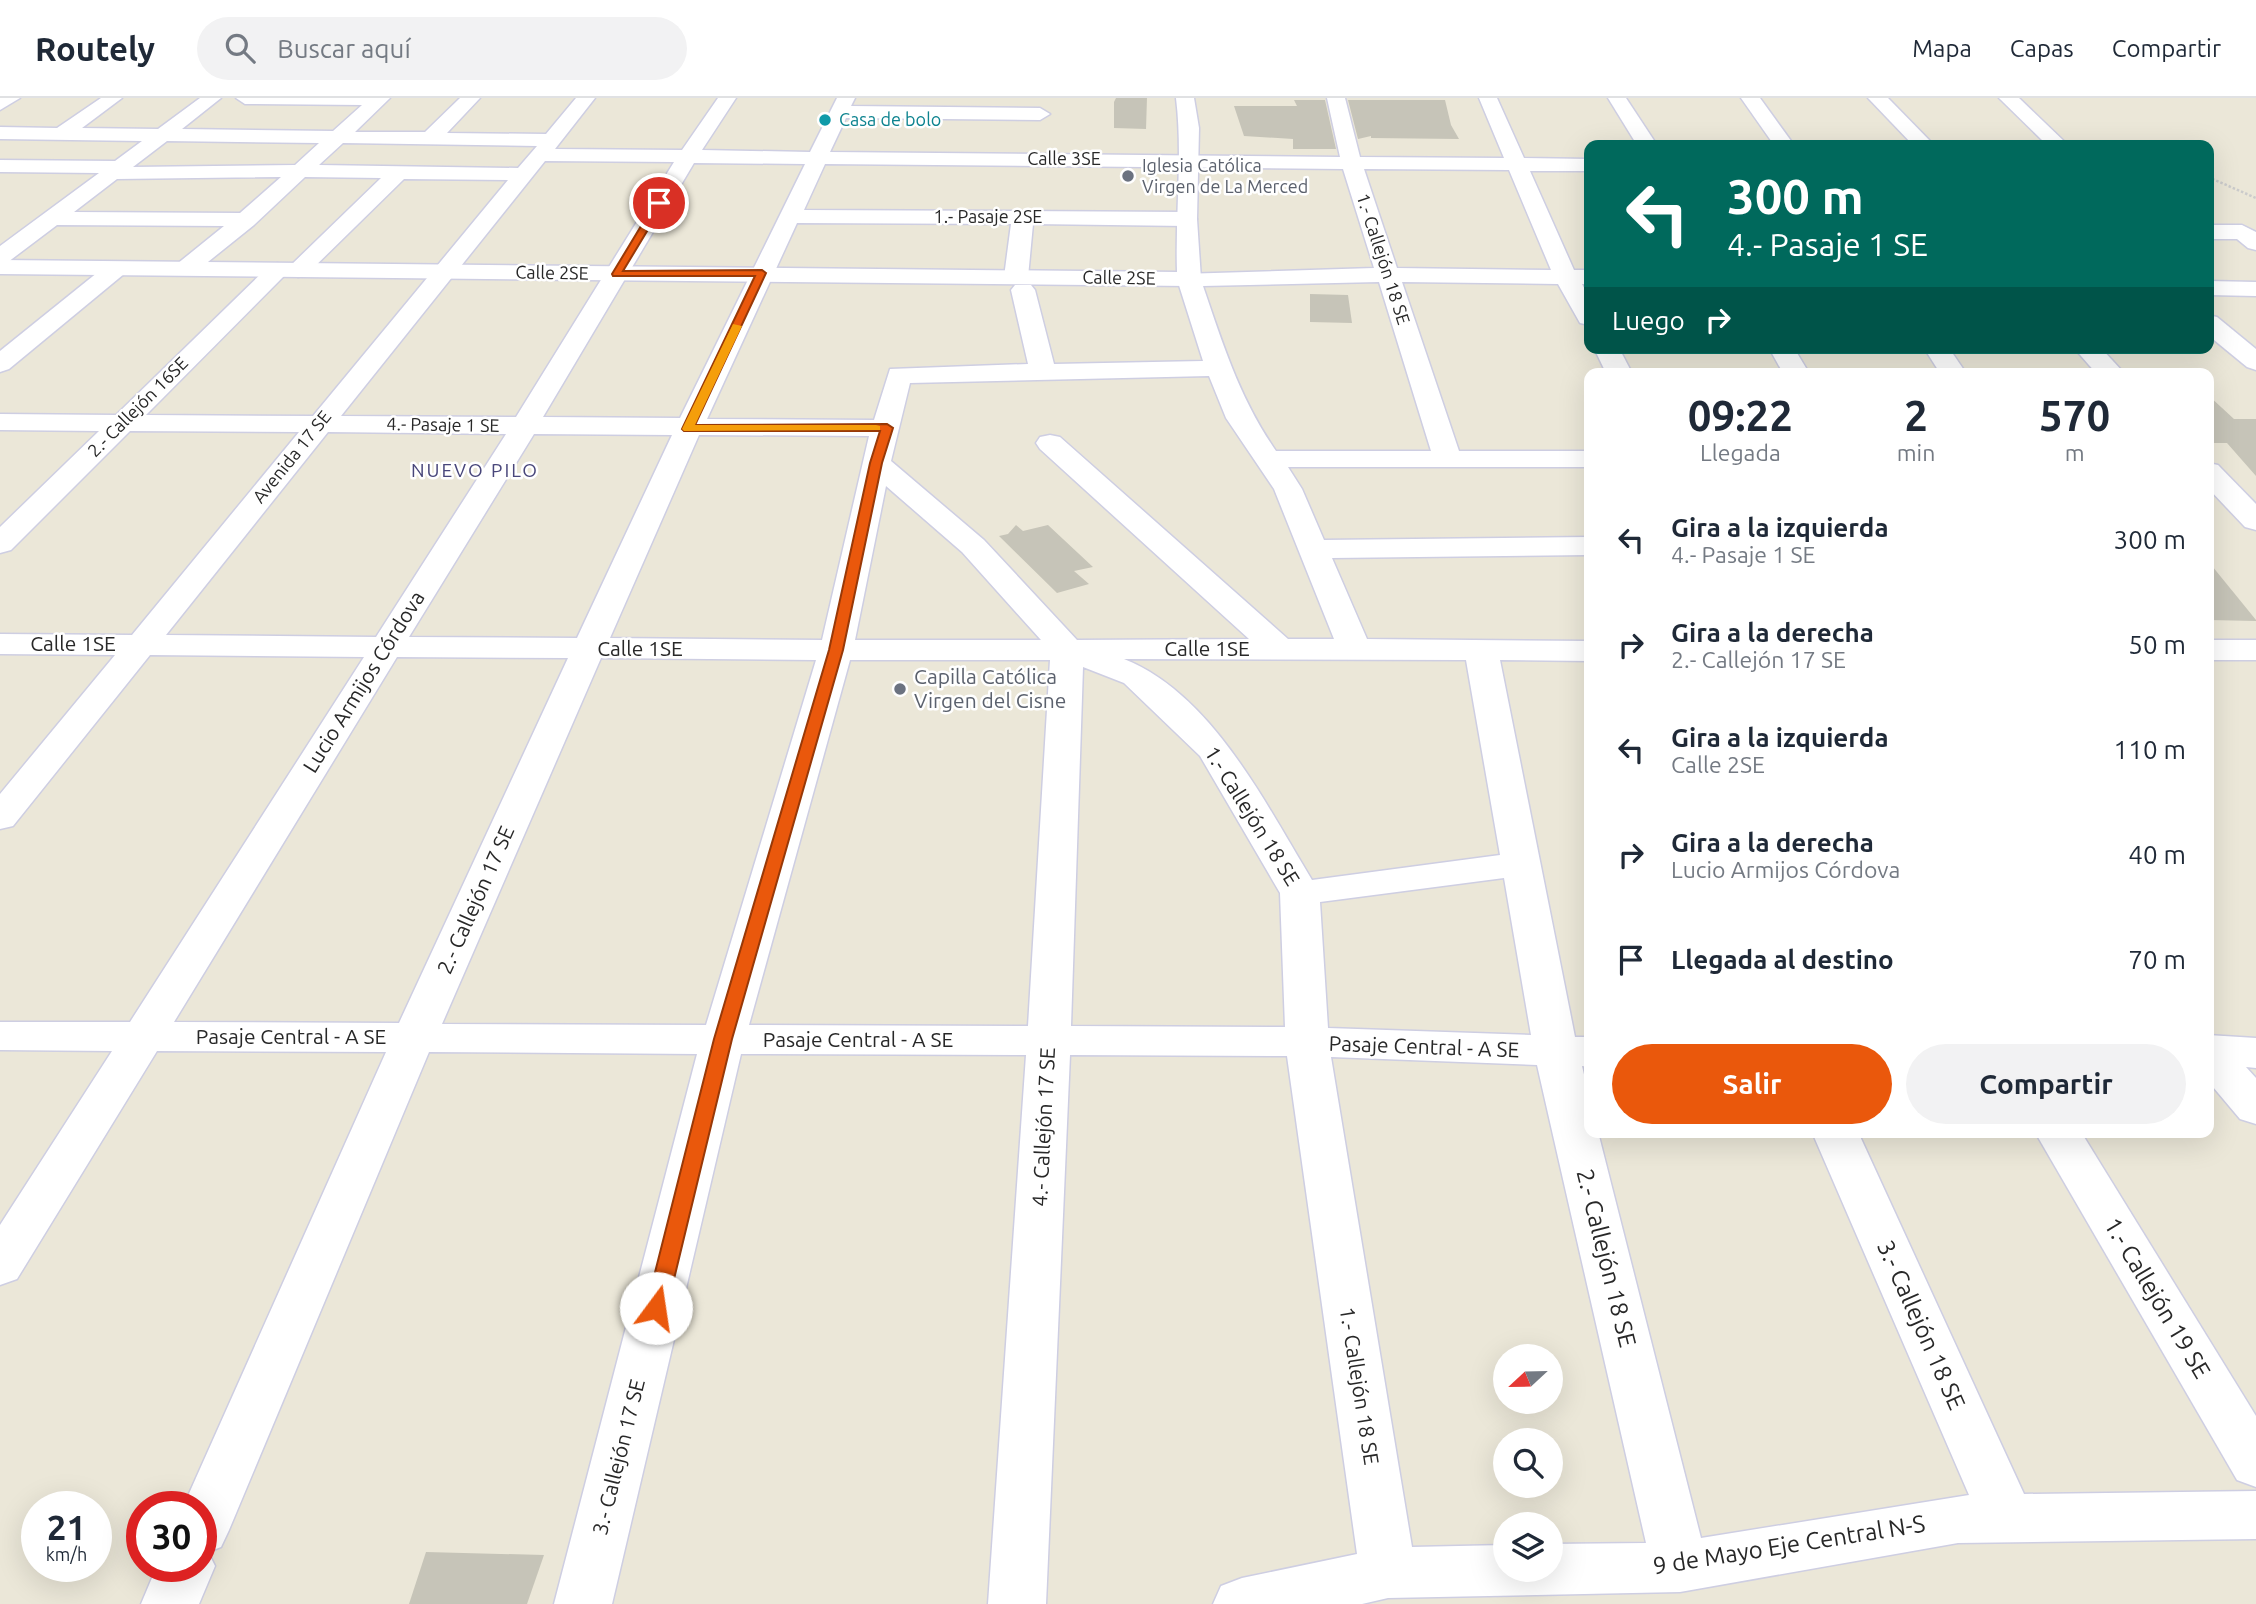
<!DOCTYPE html>
<html lang="es">
<head>
<meta charset="utf-8">
<style>
  body { margin:0; font-family:Ubuntu,sans-serif; background:#f2f2f3; color:#1f2937; height:100vh; display:flex; flex-direction:column; font-size:26px; white-space:nowrap }
  * { box-sizing:border-box; margin:0 }
  p { font-size:23px; color:#747a83 }
  .icon { flex:none; width:38px; height:38px; fill:none; stroke:currentColor; stroke-width:2; stroke-linecap:round; stroke-linejoin:round }
  .map { position:relative; flex:1; overflow:hidden }
  .sheet { position:absolute; left:1584px; top:270px; width:630px; height:770px; display:flex; flex-direction:column; background:#fff; border-radius:14px; box-shadow:0 7px 28px #0002 }
  .sheet>* { flex:none }
  .banner { position:absolute; left:1584px; top:42px; width:630px; height:214px; border-radius:14px; box-shadow:0 7px 28px #0002; background:#00695c; color:#fff; overflow:hidden }
  .needle { width:46px; rotate:248deg }
  .fabs { position:absolute; left:1493px; top:1246px; display:grid; gap:14px }
  .fabs a { display:grid; place-items:center; width:70px; height:70px; border-radius:50%; background:#fff; box-shadow:0 7px 28px #0002; font-size:35px }
  .speed { position:absolute; left:21px; top:1393px; display:flex; gap:14px; font-size:35px; font-weight:700; text-align:center }
  .speed>* { display:grid; place-content:center; width:91px; height:91px; border-radius:50%; background:#fff; box-shadow:0 7px 28px #0002; line-height:1 }
  .speed small { font-size:18px; font-weight:400 }
  .speed .limit { border:10px solid #d22; background:#fff; color:#111 }
  .pin { position:absolute; display:grid; place-items:center; width:60px; height:60px; color:#fff; margin:-30px; border:4px solid #fff; border-radius:50%; box-shadow:0 2px 7px #0007 }
  .me { position:absolute; width:77px; margin:-38px; rotate:14deg; stroke-linejoin:round; filter:drop-shadow(0 0 5px #0008) }
  .turn { display:flex; align-items:center; gap:24px; height:147px; padding:0 28px; font-size:32px }
  .turn .icon { width:91px; height:91px; stroke-width:2.5 }
  .turn b { display:block; font-size:49px; line-height:60px }
  .then { display:flex; align-items:center; height:66px; padding:0 28px; background:#0003; gap:14px; font-size:26px }
  .eta { display:flex; justify-content:space-evenly; align-items:center; height:119px; text-align:center }
  .eta b { font-size:42px; font-weight:700; line-height:49px }
  .action { display:flex; gap:14px; margin-top:auto; padding:14px 28px }
  .action a { flex:1; height:80px; border-radius:42px; background:#ea580c; color:#fff; font-size:28px; font-weight:700; line-height:80px; text-align:center }
  .action a+a { background:#f2f2f3; color:#1f2937 }
  ul { padding:0; list-style:none }
  li { display:flex; align-items:center; gap:21px; height:105px; padding:0 28px }
  li div { flex:1 }
  li b { display:block; font-size:26px }
  li em { font-style:normal }
  header { display:flex; align-items:center; gap:42px; box-sizing:border-box; height:98px; padding:0 35px; background:#fff; border-bottom:2px solid #e0e1e3 }
  header strong { font-size:33px }
  nav { display:flex; gap:38px; margin-inline-start:auto; font-size:24px }
  .search { width:490px; height:63px; background:#f2f2f3; display:flex; align-items:center; gap:18px; box-sizing:border-box; padding:0 24px; border-radius:38px; color:#747a83; font-size:26px }
  .map>svg:first-child { display:block }
</style>
</head>
<body>
<header>
<strong>Routely</strong>
<div class="search"><svg class="icon" aria-label="search" viewBox="0 0 24 24"><circle cx="10" cy="10" r="6"/><path d="M15 15l6 6"/></svg>Buscar aquí</div>
<nav><a>Mapa</a><a>Capas</a><a>Compartir</a></nav>
</header>
<div class="map">
<svg width="2256" height="1506" viewBox="0 0 2256 1506">
  <rect width="100%" height="100%" fill="#ebe7d8"/>
  <g fill="#c6c4b8">
    <polygon points="1116,0 1147,0 1146,31 1114,30 1114,4"/>
    <polygon points="1294,2 1325,2 1336,51 1293,51 1293,41 1244,38 1234,8 1297,8"/>
    <polygon points="1348,2 1445,2 1451,27 1459,41 1371,40 1371,38 1358,41"/>
    <polygon points="1310,196 1348,197 1352,225 1310,224"/>
    <polygon points="2208,297 2234,321 2256,321 2256,378 2227,345 2208,345"/>
    <polygon points="1016,427 1023,433 1048,427 1093,469 1074,473 1089,486 1057,495 999,438 1008,436"/>
    <polygon points="2208,463 2256,522 2256,523 2208,522"/>
    <polygon points="426,1454 544,1457 527,1506 409,1506"/>
  </g>
  <g fill="none" stroke-linecap="round" stroke-linejoin="round">
    <defs>
      <g id="street">
        <polygon points="0,0 20,0 0,12"/>
        <path d="M 101,0 L 122,0 L 82,30 L 158,31 L 200,0 L 221,0 L 182,31 L 333,33 L 362,7 L 245,6 L 236,0 L 390,0 L 355,34 L 425,34 L 460,0 L 480,0 L 447,35 L 546,36 L 576,0 L 595,0 L 555,51 L 682,52 L 718,0 L 736,0 L 702,52 L 810,54 L 837,0 L 855,0 L 851,8 L 1040,10 L 1050,16 L 1040,22 L 846,20 L 830,54 L 1340,59 L 1327,0 L 1345,0 L 1360,59 L 1504,60 L 1479,0 L 1497,0 L 1524,60 L 1589,61 L 1589,73 L 1530,73 L 1574,172 L 1589,172 L 1589,186 L 1582,186 L 1589,199 L 1589,227 L 1580,225 L 1558,186 L 1402,184 L 1459,353 L 1589,353 L 1589,369 L 1288,369 L 1302,391 L 1324,442 L 1589,439 L 1589,457 L 1332,460 L 1367,541 L 1589,543 L 1589,563 L 1500,562 L 1575,939 L 1589,939 L 1589,969 L 1582,968 L 1589,998 L 1589,1034 L 1598,1034 L 1701,1440 L 1969,1397 L 1812,1034 L 1858,1034 L 2024,1396 L 2256,1393 L 2256,1441 L 1958,1445 L 1680,1494 L 1388,1500 L 1362,1506 L 1213,1506 L 1221,1488 L 1242,1480 L 1357,1456 L 1287,958 L 1070,957 L 1046,1506 L 988,1506 L 1026,957 L 741,956 L 612,1506 L 554,1506 L 697,956 L 429,954 L 229,1432 L 221,1449 L 208,1454 L 215,1468 L 199,1506 L 141,1506 L 157,1468 L 201,1468 L 201,1409 L 183,1409 L 386,954 L 157,953 L 17,1181 L 0,1187 L 0,1127 L 112,953 L 0,952 L 0,924 L 130,924 L 364,559 L 150,557 L 13,728 L 0,731 L 0,696 L 115,557 L 0,556 L 0,536 L 132,537 L 299,334 L 130,333 L 11,452 L 0,455 L 0,429 L 99,333 L 0,332 L 0,316 L 116,317 L 270,167 L 278,165 L 288,170 L 381,80 L 305,79 L 254,127 L 193,176 L 177,176 L 173,171 L 177,166 L 224,128 L 57,127 L 8,164 L 0,166 L 0,148 L 99,75 L 0,74 L 0,62 L 115,63 L 142,43 L 0,41 L 0,29 L 57,30 ZM 167,43 L 319,45 L 295,67 L 133,69 ZM 343,45 L 537,48 L 518,70 L 319,67 ZM 545,63 L 674,64 L 516,319 L 341,318 ZM 694,65 L 805,66 L 680,320 L 543,319 ZM 825,66 L 1343,71 L 1374,170 L 1181,176 L 1177,181 L 1203,263 L 1054,266 L 1035,192 L 1031,187 L 1015,187 L 1011,192 L 1028,266 L 890,271 L 874,322 L 707,321 L 797,125 L 1011,126 L 1004,179 L 1008,184 L 1024,184 L 1028,179 L 1033,126 L 1186,128 L 1194,126 L 1197,121 L 1194,116 L 1186,114 L 804,112 ZM 1364,71 L 1509,72 L 1551,172 L 1397,170 ZM 281,79 L 240,115 L 74,114 L 117,81 ZM 404,81 L 508,82 L 313,318 L 146,317 L 288,174 L 298,179 L 306,177 ZM 1379,184 L 1431,353 L 1276,353 C 1240,301 1223,247 1203,188 ZM 1209,278 L 1226,320 L 1274,391 L 1334,541 L 1288,541 L 1060,339 L 1050,337 L 1040,339 L 1036,345 L 1040,351 L 1249,541 L 1077,542 L 984,442 L 891,363 L 910,285 ZM 328,334 L 506,336 L 376,539 L 166,537 ZM 534,336 L 672,337 L 577,540 L 409,539 ZM 699,337 L 869,338 L 822,542 L 610,540 ZM 886,388 L 962,454 L 1041,542 L 855,542 ZM 397,559 L 568,560 L 399,925 L 174,924 ZM 601,560 L 816,562 L 706,927 L 442,926 ZM 1124,561 L 1466,562 L 1500,757 L 1312,782 C 1265,705 1212,596 1124,561 ZM 850,562 L 1050,562 L 1028,928 L 749,927 ZM 1083,569 L 1124,585 L 1200,658 L 1280,795 L 1285,929 L 1071,928 ZM 1504,780 L 1531,937 L 1328,930 L 1320,804 ZM 1331,959 L 1537,967 L 1646,1445 L 1550,1446 L 1550,1472 L 1505,1472 L 1505,1447 L 1412,1449 Z"/>
        <polygon points="1608,0 1626,0 1657,47 1637,47"/>
        <polygon points="1741,0 1760,0 1794,47 1774,47"/>
        <polygon points="1868,0 1888,0 1934,47 1913,47"/>
        <polygon points="1999,0 2019,0 2068,47 2047,47"/>
        <polygon points="2208,127 2242,127 2256,134 2256,152 2248,150 2237,141 2208,141"/>
        <polygon points="116,164 124,166 128,171 124,176 9,271 0,274 0,253 108,166"/>
        <polygon points="2208,183 2256,184 2256,198 2208,197"/>
        <polygon points="2208,217 2217,219 2256,251 2256,272 2247,269 2208,237"/>
        <polygon points="1594,250 1619,250 1632,275 1606,275"/>
        <polygon points="1769,250 1794,250 1809,275 1783,275"/>
        <polygon points="1924,250 1949,250 1966,275 1940,275"/>
        <polygon points="2074,250 2101,250 2124,275 2096,275"/>
        <polygon points="2208,365 2218,367 2256,406 2256,432 2245,429 2208,390"/>
        <rect x="2208" y="542" width="48" height="20"/>
        <polygon points="2208,937 2256,940 2256,970 2246,969 2256,980 2256,1026 2240,1021 2208,983"/>
        <polygon points="2035,1034 2081,1034 2256,1318 2256,1389 2237,1382"/>
      </g>
      <path id="secondary" d="M 1176,0 L 1194,0 L 1199,30 L 1197,121 L 1201,181 L 1197,186 L 1189,188 L 0,176 L 0,162 L 1177,174 C 1175,116 1183,57 1176,0 Z"/>
    </defs>
    <use href="#street" stroke="#cecee2" stroke-width="3"/>
    <use href="#secondary" stroke="#cecee2" stroke-width="3"/>
    <polyline stroke="#cbcbcb" stroke-width="2.5" stroke-dasharray="2.5 2" stroke-linecap="butt" points="2208,79 2256,100"/>
    <use href="#street" fill="#fff" fill-rule="evenodd"/>
    <use href="#secondary" fill="#fff" fill-rule="evenodd"/>
  </g>
  <polygon fill="#ea580c" stroke="#983908" stroke-width="2" points="659,102 664,105 623,173 762,172 766,175 695,327 887,326 893,330 882,365 843,552 732,941 667,1210 663,1216 656,1218 649,1216 646,1210 714,941 829,552 870,365 880,333 684,333 682,331 755,178 613,178 612,176 655,105"/>
  <polygon fill="#f59e0b" points="733,226 742,228 695,327 876,327 880,328 880,332 684,333 682,331"/>
  <circle fill="#0f9aa8" stroke="#fff" stroke-width="2.5" cx="825" cy="22" r="7"/>
  <g fill="#6b7280" stroke="#fff" stroke-width="2.5">
    <circle cx="1128" cy="78" r="7"/>
    <circle cx="900" cy="591" r="7"/>
  </g>
  <g text-anchor="middle" stroke-width="5" stroke-linejoin="round" paint-order="stroke">
    <g font-size="18" fill="#0d838f" stroke="#fff" text-anchor="start">
      <text x="839" y="28">Casa de bolo</text>
    </g>
    <g font-size="18" fill="#282828" stroke="#fff">
      <text x="1064" y="67">Calle 3SE</text>
      <text x="988" y="125">1.- Pasaje 2SE</text>
      <text transform="translate(1383 161) rotate(72)" y="6">1.- Callejón 18 SE</text>
      <text transform="translate(552 175) rotate(1)" y="6">Calle 2SE</text>
      <text transform="translate(1119 180) rotate(1)" y="6">Calle 2SE</text>
      <text transform="translate(138 309) rotate(-45)" y="6">2.- Callejón 16SE</text>
      <text transform="translate(443 327) rotate(1)" y="6">4.- Pasaje 1 SE</text>
      <text transform="translate(292 359) rotate(-51)" y="6">Avenida 17 SE</text>
    </g>
    <g font-size="18" fill="#5b616d" stroke="#fff" text-anchor="start">
      <text x="1142" y="74">Iglesia Católica<tspan x="1142" dy="21">Virgen de La Merced</tspan></text>
    </g>
    <g font-size="19" letter-spacing="2" fill="#48467a" stroke="#fff">
      <text x="475" y="379">NUEVO PILO</text>
    </g>
    <g font-size="21" fill="#282828" stroke="#fff">
      <text x="73" y="553">Calle 1SE</text>
      <text x="640" y="558">Calle 1SE</text>
      <text x="1207" y="558">Calle 1SE</text>
      <text transform="translate(364 584) rotate(-58)" y="7">Lucio Armijos Córdova</text>
      <text transform="translate(1252 718) rotate(58)" y="7">1.- Callejón 18 SE</text>
      <text transform="translate(476 802) rotate(-66)" y="7">2.- Callejón 17 SE</text>
      <text x="291" y="946">Pasaje Central - A SE</text>
      <text x="858" y="949">Pasaje Central - A SE</text>
      <text transform="translate(1424 949) rotate(2)" y="7">Pasaje Central - A SE</text>
      <text transform="translate(1044 1029) rotate(-87)" y="7">4.- Callejón 17 SE</text>
      <text transform="translate(1359 1288) rotate(81)" y="7">1.- Callejón 18 SE</text>
      <text transform="translate(619 1359) rotate(-76)" y="7">3.- Callejón 17 SE</text>
    </g>
    <g font-size="21" fill="#5b616d" stroke="#fff" text-anchor="start">
      <text x="914" y="586">Capilla Católica<tspan x="914" dy="24">Virgen del Cisne</tspan></text>
    </g>
    <g font-size="24" fill="#282828" stroke="#fff">
      <text transform="translate(1606 1160) rotate(76)" y="8">2.- Callejón 18 SE</text>
      <text transform="translate(2157 1200) rotate(59)" y="8">1.- Callejón 19 SE</text>
      <text transform="translate(1921 1227) rotate(66)" y="8">3.- Callejón 18 SE</text>
      <text transform="translate(1789 1447) rotate(-9)" y="8">9 de Mayo Eje Central N-S</text>
    </g>
  </g>
</svg>
<div class="fabs">
<a><svg class="needle" viewBox="-14 -14 28 28"><path d="M0-13l5 13h-10z" fill="#e53935"/><path d="M0 13l5-13h-10z" fill="#747a83"/></svg></a>
<a><svg class="icon" aria-label="search" viewBox="0 0 24 24"><circle cx="10" cy="10" r="6"/><path d="M15 15l6 6"/></svg></a>
<a><svg class="icon" aria-label="layers" viewBox="0 0 24 24"><path d="M12 4l9 5-9 5-9-5zM3 14l9 5 9-5"/></svg></a>
</div>
<div class="speed"><div>21<small>km/h</small></div><div class="limit">30</div></div>
<div class="pin" style="left:659px;top:105px;background:#d93025"><svg class="icon" aria-label="arrive" viewBox="0 0 24 24"><path d="M6 21V4h12l-3 4 3 4H6"/></svg></div>
<svg class="me" style="left:656px;top:1210px" viewBox="-20 -20 40 40"><circle r="19" fill="#fff"/><path d="M0-13L10 11 0 6-10 11z" fill="#ea580c"/></svg>
<div class="banner">
<div class="turn"><svg class="icon" aria-label="left" viewBox="0 0 24 24"><path d="M17 20v-9H6M10 6l-5 5 5 5"/></svg><div><b>300 m</b>4.- Pasaje 1 SE</div></div>
<div class="then">Luego<svg class="icon" aria-label="right" viewBox="0 0 24 24"><path d="M7 20v-9h11M14 6l5 5-5 5"/></svg></div>
</div>
<section class="sheet">
<div class="eta">
<div><b>09:22</b><p>Llegada</p></div>
<div><b>2</b><p>min</p></div>
<div><b>570</b><p>m</p></div>
</div>
<ul>
<li><svg class="icon" aria-label="left" viewBox="0 0 24 24"><path d="M17 20v-9H6M10 6l-5 5 5 5"/></svg><div><b>Gira a la izquierda</b><p>4.- Pasaje 1 SE</p></div><em>300 m</em></li>
<li><svg class="icon" aria-label="right" viewBox="0 0 24 24"><path d="M7 20v-9h11M14 6l5 5-5 5"/></svg><div><b>Gira a la derecha</b><p>2.- Callejón 17 SE</p></div><em>50 m</em></li>
<li><svg class="icon" aria-label="left" viewBox="0 0 24 24"><path d="M17 20v-9H6M10 6l-5 5 5 5"/></svg><div><b>Gira a la izquierda</b><p>Calle 2SE</p></div><em>110 m</em></li>
<li><svg class="icon" aria-label="right" viewBox="0 0 24 24"><path d="M7 20v-9h11M14 6l5 5-5 5"/></svg><div><b>Gira a la derecha</b><p>Lucio Armijos Córdova</p></div><em>40 m</em></li>
<li><svg class="icon" aria-label="arrive" viewBox="0 0 24 24"><path d="M6 21V4h12l-3 4 3 4H6"/></svg><div><b>Llegada al destino</b></div><em>70 m</em></li>
</ul>
<div class="action"><a>Salir</a><a>Compartir</a></div>
</section>
</div>
</body>
</html>
